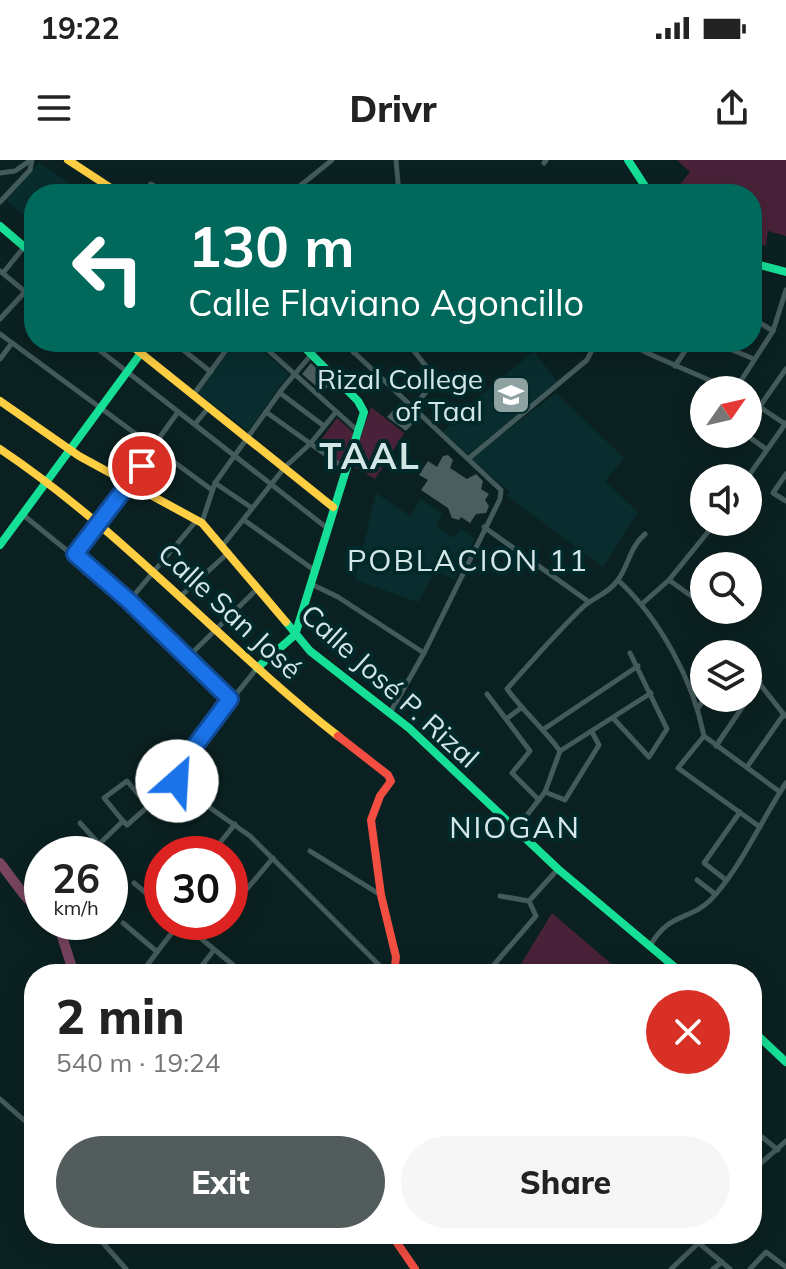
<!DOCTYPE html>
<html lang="en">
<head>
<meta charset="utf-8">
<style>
  body { margin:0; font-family:Mulish,sans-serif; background:#f6f6f6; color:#222; height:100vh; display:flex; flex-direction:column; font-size:30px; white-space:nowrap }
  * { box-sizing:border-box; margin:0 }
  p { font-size:26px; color:#767676 }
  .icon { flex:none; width:44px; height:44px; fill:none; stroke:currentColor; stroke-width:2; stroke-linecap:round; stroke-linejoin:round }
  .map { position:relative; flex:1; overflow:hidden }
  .panel { position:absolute; left:24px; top:804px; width:738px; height:280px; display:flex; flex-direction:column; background:#fff; border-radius:32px; box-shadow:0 4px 20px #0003 }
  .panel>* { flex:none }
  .guide { position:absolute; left:24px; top:24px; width:738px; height:168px; border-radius:32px; box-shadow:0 4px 20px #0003; background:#00695c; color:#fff; overflow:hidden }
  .needle { width:52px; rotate:56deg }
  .controls { position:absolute; left:690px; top:216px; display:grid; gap:16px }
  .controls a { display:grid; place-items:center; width:72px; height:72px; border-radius:50%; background:#fff; box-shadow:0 4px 20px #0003; font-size:40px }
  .speed { position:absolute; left:24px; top:676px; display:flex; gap:16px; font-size:40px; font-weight:700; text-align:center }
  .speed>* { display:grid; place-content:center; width:104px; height:104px; border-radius:50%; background:#fff; box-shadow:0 4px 20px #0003; line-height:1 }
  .speed small { font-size:20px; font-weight:400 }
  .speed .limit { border:12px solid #d22; background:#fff; color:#111 }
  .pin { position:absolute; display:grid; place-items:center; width:68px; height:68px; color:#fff; margin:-34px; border:4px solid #fff; border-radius:50%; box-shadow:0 2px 8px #0007 }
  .me { position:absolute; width:88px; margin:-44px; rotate:26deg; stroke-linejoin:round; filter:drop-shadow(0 0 6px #0008) }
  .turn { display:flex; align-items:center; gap:28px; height:168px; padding:0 32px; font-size:36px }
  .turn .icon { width:104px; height:104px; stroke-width:2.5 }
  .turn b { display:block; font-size:56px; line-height:68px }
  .round { display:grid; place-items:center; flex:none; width:84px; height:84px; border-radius:42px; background:#f6f6f6 }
  .summary { display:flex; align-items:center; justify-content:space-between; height:136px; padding:0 32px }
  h1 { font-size:48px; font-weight:800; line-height:60px }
  .primary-button { display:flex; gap:16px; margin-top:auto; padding:16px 32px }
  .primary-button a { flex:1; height:92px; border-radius:48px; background:#535c5c; color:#fff; font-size:32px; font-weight:800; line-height:92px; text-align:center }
  .primary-button a+a { background:#f6f6f6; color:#222 }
  .status { display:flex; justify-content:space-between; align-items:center; height:56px; padding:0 40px; background:#fff; direction:ltr }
  .status svg { height:22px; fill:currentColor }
  header { display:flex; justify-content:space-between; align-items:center; height:104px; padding:0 32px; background:#fff; font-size:36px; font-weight:800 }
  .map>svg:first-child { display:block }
</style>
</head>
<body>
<div class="status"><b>19:22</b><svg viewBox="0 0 49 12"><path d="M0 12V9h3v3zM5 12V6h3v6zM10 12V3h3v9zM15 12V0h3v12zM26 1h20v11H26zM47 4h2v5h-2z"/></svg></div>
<header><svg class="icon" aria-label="menu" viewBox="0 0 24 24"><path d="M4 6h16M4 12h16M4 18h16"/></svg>Drivr<svg class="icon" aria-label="share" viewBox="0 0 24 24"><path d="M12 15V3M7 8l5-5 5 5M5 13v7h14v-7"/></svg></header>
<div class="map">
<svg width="786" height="1109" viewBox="0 0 786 1109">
  <rect width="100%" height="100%" fill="#0b2121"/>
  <g fill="#092d2e">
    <polygon points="39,3 87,34 34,34 34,65 5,39"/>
    <polygon points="236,182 252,182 289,214 248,271 198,233"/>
    <polygon points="534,191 557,222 468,295 443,272 465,249"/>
    <polygon points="556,233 624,298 605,321 638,352 603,407 507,336 510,332 470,299"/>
    <polygon points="376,333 410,356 421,339 443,354 436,366 454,378 461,368 475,379 455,420 436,410 418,442 355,420"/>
  </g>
  <g fill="#492239">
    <polygon points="677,0 786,0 786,76 768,71 766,86 752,80 752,34 672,34 690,12"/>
    <polygon points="371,247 404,273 375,319 351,305"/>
    <polygon points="337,258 355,274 345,306 317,285"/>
    <polygon points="552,753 623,814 515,814"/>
  </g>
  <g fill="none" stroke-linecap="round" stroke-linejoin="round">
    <g stroke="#794561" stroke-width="10">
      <polyline points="0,703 25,736 42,753"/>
      <polyline points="52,762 60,770 74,814"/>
    </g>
  </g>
  <g fill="#4b5d5d">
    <polygon points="311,203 331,223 323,232 302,214"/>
    <polygon points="400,243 417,259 406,271 387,257"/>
    <polygon points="448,295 453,300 450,308 467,319 476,314 483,321 481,329 489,334 485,340 489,346 486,353 476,354 470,363 461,357 459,360 452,358 448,348 421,330 428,320 419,315 428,301 437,307 443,296"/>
  </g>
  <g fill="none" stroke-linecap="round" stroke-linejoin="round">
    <g stroke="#445b5b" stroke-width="5">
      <polyline points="396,0 399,34"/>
      <polyline points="544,3 546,0"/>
      <polyline points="0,13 15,11 31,0"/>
      <polyline points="301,25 309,34"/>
      <polyline points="142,34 151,24 167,34"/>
      <polyline points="290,34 332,0"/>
      <polyline points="408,34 438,30 450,34"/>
      <polyline points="0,42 30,10 32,0"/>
      <polyline points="0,111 34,139"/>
      <polyline points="3,113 24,87"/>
      <polyline points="752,158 773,171"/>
      <polyline points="0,159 34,122"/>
      <polyline points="0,174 212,330"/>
      <polyline points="89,182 327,368"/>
      <polyline points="173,182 211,212"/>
      <polyline points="259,182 358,271"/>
      <polyline points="343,182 501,330 500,339 424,493 390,553"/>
      <polyline points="407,182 436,219 414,247"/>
      <polyline points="629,182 647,193 732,230"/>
      <polyline points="713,182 754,199"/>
      <polyline points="354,193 362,182"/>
      <polyline points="0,199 12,183"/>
      <polyline points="675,206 691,182"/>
      <polyline points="735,230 773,171 786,130"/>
      <polyline points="280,233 324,266"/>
      <polyline points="194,234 232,182"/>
      <polyline points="748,239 785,264"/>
      <polyline points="760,246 786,209"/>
      <polyline points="266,252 346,309"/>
      <polyline points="195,264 209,247"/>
      <polyline points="745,274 766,289"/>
      <polyline points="468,299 587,200 596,182"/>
      <polyline points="786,314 773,333 786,341"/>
      <polyline points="747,318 786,263"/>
      <polyline points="215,323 252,348"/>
      <polyline points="22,354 129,441 230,539"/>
      <polyline points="244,360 314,410"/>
      <polyline points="202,362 215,323 283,228 322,182"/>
      <polyline points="484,367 589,442"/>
      <polyline points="223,385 285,307 310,284 336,252"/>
      <polyline points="75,394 178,252"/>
      <path d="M 618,420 C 660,459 693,520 704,576 L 780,632"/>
      <polyline points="669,420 694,438 704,430"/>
      <polyline points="311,424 338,437 424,493"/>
      <polyline points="182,435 229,392"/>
      <polyline points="129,441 197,360"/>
      <polyline points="643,443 669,420 716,362"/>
      <polyline points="186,499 257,429"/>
      <polyline points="257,508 182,602 175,613 182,628 250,676 388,814"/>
      <polyline points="748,509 785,556"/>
      <polyline points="487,534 530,591 512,613 539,640"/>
      <polyline points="698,548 705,538"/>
      <polyline points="613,558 649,597 667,569 630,493"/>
      <polyline points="506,559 521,548"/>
      <polyline points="544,569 638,506"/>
      <polyline points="704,576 678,608 760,667"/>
      <polyline points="716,586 760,521"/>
      <path d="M 560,591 C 544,569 524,552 507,529 C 532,501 556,473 583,447 C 594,437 608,434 617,421 C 629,406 629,388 645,374"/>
      <polyline points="747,607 784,554"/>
      <polyline points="545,632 565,640 599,585 592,572"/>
      <polyline points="123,661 104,638 127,621 148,646"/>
      <polyline points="80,663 99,684"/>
      <polyline points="516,669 545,632 560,591 651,533"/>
      <polyline points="219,684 235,664"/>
      <polyline points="310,691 381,735"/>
      <polyline points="89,694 123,661 127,665 177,621"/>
      <polyline points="697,720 715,734"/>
      <polyline points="726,720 704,703 740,652"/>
      <polyline points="134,723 162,746"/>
      <polyline points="500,736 529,741 558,709"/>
      <polyline points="230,749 273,698"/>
      <polyline points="181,762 238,809"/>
      <polyline points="123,763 155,790"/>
      <polyline points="203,779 218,762"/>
      <path d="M 650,786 C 671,749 692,763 716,734 C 744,701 762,659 786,623"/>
      <polyline points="148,804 180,762"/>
      <polyline points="395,805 405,814"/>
      <polyline points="187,814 200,808 214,790"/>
      <polyline points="332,814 338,814"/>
      <polyline points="486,814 536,756 529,741"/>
      <polyline points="0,939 34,969"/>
      <polyline points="752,969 778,990"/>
      <polyline points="752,1011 786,981"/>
      <polyline points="95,1074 126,1109"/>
      <polyline points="700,1084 730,1109"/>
      <polyline points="671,1109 708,1074"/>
      <polyline points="713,1109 722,1102"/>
      <polyline points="750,1109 766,1092 786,1107"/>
    </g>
    <g stroke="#16e098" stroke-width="8">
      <polyline points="628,0 650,34"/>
      <polyline points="0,66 34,95"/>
      <polyline points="752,103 786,112"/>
      <polyline points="0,385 149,182"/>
      <polyline points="286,462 310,491 409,568 558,709 683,814"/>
      <polyline points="296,472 364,252 358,241 299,182"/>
      <polyline points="257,508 296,474"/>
      <polyline points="752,870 786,902"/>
    </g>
    <g stroke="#ffcf43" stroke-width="8">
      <polyline points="68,0 120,34"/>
      <polyline points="127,182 333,347"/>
      <polyline points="0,241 79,296 202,363 286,462"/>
      <path d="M 0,289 C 124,372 221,484 338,576"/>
    </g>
    <g stroke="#f24e42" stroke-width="8">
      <polyline points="338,576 388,615 391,621 380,636 371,660 381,735 396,797 394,814"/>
      <polyline points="391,1074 415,1109"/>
    </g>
  </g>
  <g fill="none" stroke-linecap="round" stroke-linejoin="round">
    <defs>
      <polyline id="route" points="142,306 75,394 129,441 230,539 175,613 177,621"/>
    </defs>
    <use href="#route" stroke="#114b97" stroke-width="20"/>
    <use href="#route" stroke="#1a73e8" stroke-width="14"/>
  </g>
  <defs>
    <symbol id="university-square" viewBox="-11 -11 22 22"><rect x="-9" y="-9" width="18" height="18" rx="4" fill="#8ea2a2" stroke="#02292a"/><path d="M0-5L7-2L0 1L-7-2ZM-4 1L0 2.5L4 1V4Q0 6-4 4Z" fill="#fff"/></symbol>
  </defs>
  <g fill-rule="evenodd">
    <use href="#university-square" x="489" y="213" width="44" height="44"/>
  </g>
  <g text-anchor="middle" stroke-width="8" stroke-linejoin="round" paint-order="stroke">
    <g font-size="28" fill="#d4e7e7" stroke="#02292a" text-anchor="end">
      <text x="483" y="229">Rizal College<tspan x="483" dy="32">of Taal</tspan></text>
    </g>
    <g font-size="28" fill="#d4e7e7" stroke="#02292a">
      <text transform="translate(230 451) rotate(43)" y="10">Calle San José</text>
      <text transform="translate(390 526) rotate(42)" y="10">Calle José P. Rizal</text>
    </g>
    <g font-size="30" letter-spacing="2" fill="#d4e7e7" stroke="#02292a">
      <text x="468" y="411">POBLACION 11</text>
      <text x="515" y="678">NIOGAN</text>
    </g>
    <g font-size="36" font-weight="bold" letter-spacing="2" fill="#d4e7e7" stroke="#02292a">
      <text x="370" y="309">TAAL</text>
    </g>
  </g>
</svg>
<div class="controls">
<a><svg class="needle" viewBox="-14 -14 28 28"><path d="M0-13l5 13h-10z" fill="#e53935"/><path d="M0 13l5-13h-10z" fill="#767676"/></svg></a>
<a><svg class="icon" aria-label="sound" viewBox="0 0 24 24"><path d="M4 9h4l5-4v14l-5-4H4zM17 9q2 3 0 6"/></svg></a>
<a><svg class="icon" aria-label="search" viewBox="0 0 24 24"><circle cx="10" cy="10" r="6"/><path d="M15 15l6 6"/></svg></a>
<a><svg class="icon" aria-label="layers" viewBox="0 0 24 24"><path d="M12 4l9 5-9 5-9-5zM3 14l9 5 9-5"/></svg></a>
</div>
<div class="speed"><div>26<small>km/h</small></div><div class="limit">30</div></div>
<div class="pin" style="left:142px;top:306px;background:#d93025"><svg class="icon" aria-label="arrive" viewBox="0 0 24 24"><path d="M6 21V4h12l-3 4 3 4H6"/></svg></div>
<svg class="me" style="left:177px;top:621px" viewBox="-20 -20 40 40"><circle r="19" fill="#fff"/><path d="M0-13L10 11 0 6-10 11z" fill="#1a73e8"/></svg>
<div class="guide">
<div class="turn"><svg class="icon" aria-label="left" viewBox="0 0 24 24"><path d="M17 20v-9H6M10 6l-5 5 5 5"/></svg><div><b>130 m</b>Calle Flaviano Agoncillo</div></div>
</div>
<section class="panel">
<div class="summary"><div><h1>2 min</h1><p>540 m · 19:24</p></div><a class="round" style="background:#d93025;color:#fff"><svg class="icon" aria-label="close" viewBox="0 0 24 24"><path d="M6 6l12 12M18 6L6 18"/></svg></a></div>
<div class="primary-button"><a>Exit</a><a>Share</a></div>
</section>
</div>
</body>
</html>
